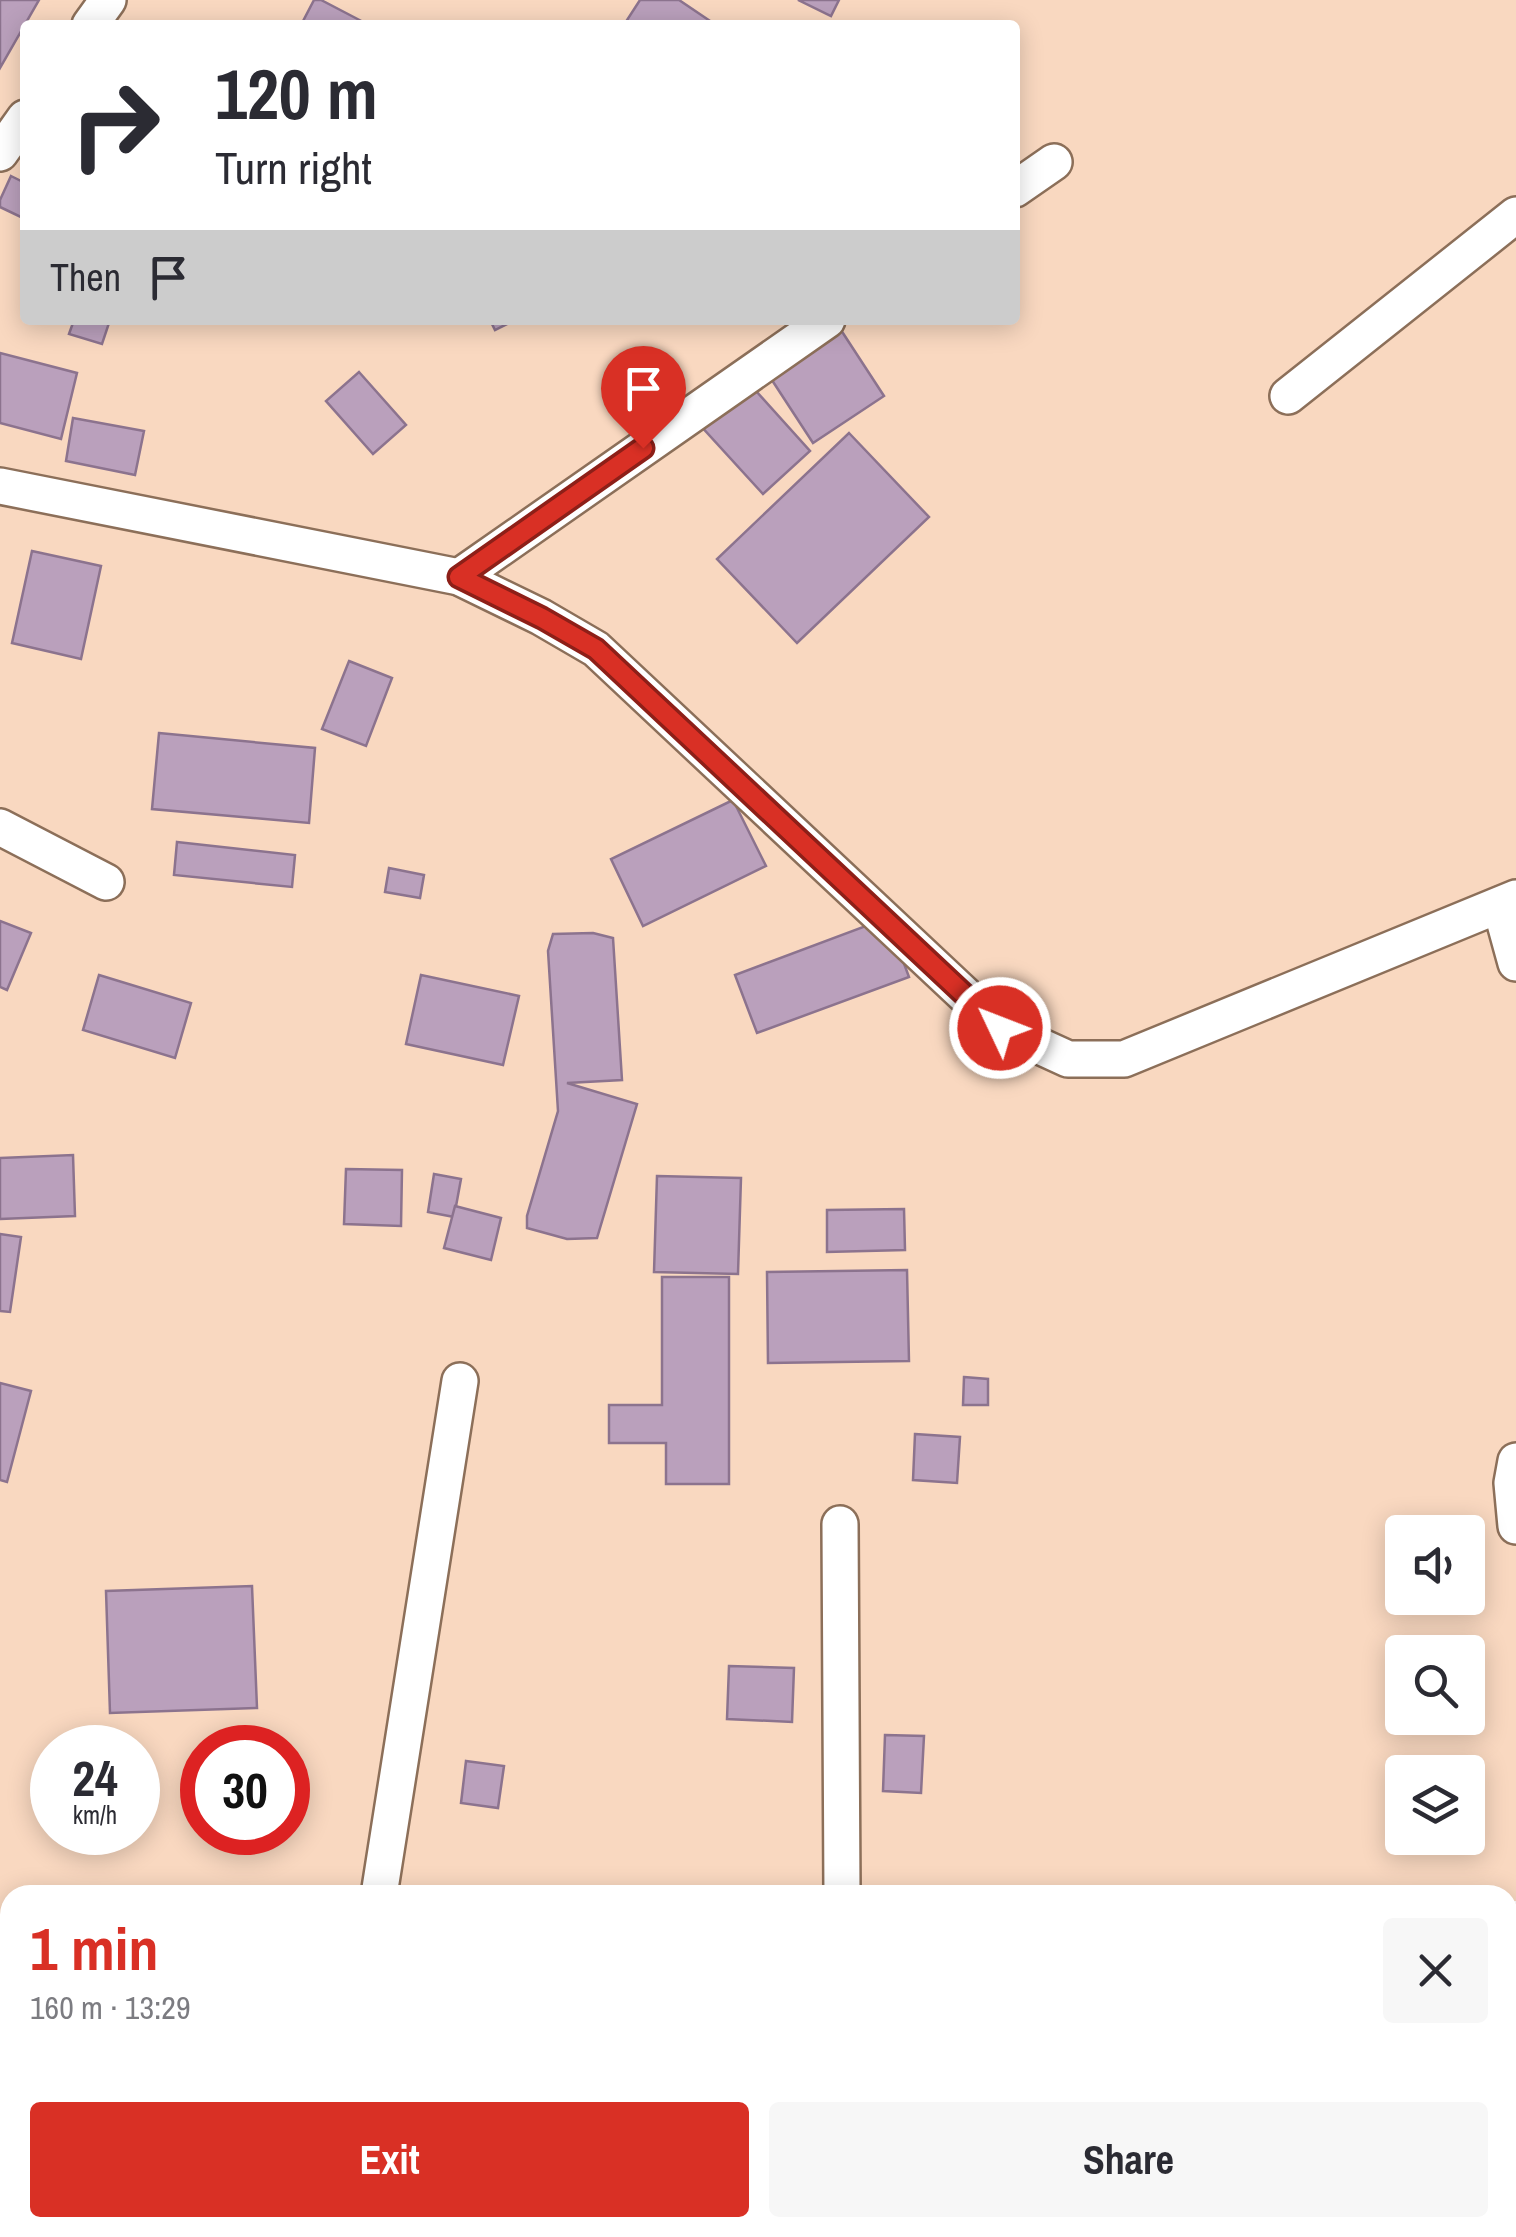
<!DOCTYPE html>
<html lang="en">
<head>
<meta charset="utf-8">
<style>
  body { margin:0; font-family:"Archivo Narrow",sans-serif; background:#f7f7f7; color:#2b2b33; height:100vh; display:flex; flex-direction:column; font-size:38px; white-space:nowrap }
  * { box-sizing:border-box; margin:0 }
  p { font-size:32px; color:#7c7c81 }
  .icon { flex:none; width:55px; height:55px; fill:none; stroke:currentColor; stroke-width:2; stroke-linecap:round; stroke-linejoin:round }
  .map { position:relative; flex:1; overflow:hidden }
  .panel { position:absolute; left:0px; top:1885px; width:1518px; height:352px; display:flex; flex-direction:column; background:#fff; border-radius:30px 30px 0 0; box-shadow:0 5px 25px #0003 }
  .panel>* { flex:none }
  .banner { position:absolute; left:20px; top:20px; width:1000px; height:305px; border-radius:10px; box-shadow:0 5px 25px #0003; background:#fff; color:#2b2b33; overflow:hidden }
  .controls { position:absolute; left:1385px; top:1515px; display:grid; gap:20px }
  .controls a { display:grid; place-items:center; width:100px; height:100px; border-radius:10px; background:#fff; box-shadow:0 5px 25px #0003; font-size:50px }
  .speed { position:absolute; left:30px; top:1725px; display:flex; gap:20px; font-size:50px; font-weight:700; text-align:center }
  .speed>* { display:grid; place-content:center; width:130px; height:130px; border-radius:50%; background:#fff; box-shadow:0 5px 25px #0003; line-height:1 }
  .speed small { font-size:25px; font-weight:400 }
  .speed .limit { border:15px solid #d22; background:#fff; color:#111 }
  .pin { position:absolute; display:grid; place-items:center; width:85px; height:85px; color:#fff; margin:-102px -42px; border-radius:50% 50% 50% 0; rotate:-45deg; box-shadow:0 0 10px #0007 }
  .pin .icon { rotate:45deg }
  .me { position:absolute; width:110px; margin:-55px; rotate:313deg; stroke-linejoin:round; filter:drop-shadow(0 0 8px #0008) }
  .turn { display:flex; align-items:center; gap:35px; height:210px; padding:0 30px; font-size:45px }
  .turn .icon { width:130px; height:130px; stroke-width:2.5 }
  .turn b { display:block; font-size:70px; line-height:85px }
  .then { display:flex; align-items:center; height:95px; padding:0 30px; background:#0003; gap:20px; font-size:38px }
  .round { display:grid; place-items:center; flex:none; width:105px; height:105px; border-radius:10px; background:#f7f7f7 }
  .head { display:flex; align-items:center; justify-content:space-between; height:170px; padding:0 30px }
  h1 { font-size:60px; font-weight:800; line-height:75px; color:#d93025 }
  .button { display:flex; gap:20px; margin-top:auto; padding:20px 30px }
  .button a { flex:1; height:115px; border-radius:10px; background:#d93025; color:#fff; font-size:40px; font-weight:800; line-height:115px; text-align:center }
  .button a+a { background:#f7f7f7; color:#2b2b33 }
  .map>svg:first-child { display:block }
</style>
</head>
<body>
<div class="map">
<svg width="1516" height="2237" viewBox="0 0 1516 2237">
  <rect width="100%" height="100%" fill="#f9d8c0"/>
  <g fill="#baa0bc" stroke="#8c738e" stroke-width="2.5">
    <polygon points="0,0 39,0 0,68"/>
    <polygon points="314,0 321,0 369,25 301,25"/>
    <polygon points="640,0 679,0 716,25 635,25 627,20"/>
    <polygon points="798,0 839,0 831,16"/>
    <polygon points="11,176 25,183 25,219 0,207 0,200"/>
    <polygon points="74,320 110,320 102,344 69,334"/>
    <polygon points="490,320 515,320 495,330"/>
    <polygon points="839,327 884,396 813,443 768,374"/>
    <polygon points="0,353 77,373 61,439 0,423"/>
    <polygon points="359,372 406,425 373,454 326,401"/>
    <polygon points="748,382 810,451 763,494 700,425"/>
    <polygon points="73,418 144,431 135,475 66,461"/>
    <polygon points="849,433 929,517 797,643 717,559"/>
    <polygon points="32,551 101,566 81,659 12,643"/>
    <polygon points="349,661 392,678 366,746 322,729"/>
    <polygon points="159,733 315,748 309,823 152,809"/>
    <polygon points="733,800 766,866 643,926 611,859"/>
    <polygon points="177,842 295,855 292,887 174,875"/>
    <polygon points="389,868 424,875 420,898 385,892"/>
    <polygon points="887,918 909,977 757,1033 735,975"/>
    <polygon points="0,921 31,933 7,990 0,987"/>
    <polygon points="593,933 613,938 622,1080 567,1083 637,1104 597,1238 567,1239 527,1228 527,1216 558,1111 548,951 553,934"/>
    <polygon points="99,975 191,1003 175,1058 83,1030"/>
    <polygon points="421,975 519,996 503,1065 406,1044"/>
    <polygon points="73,1155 75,1216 0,1219 0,1158"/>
    <polygon points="346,1169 402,1170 401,1226 344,1224"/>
    <polygon points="434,1174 461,1179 454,1217 428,1212"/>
    <polygon points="657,1176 741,1178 738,1274 654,1272"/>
    <polygon points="455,1206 501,1218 491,1260 444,1248"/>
    <polygon points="904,1209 905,1250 827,1252 827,1210"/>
    <polygon points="0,1234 21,1237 10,1312 0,1311"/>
    <polygon points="907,1270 909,1361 768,1363 767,1272"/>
    <polygon points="662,1277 729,1277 729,1484 666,1484 666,1443 609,1443 609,1405 662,1405"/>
    <polygon points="964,1377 988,1379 988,1405 963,1405"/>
    <polygon points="0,1383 31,1391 7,1482 0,1480"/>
    <polygon points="915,1434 960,1437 957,1483 913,1480"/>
    <polygon points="252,1586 257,1708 110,1713 106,1591"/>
    <polygon points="729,1666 794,1668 792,1722 727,1719"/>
    <polygon points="885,1735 924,1736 921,1793 883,1791"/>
    <polygon points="466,1761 504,1766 498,1808 461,1803"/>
    <polygon points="1010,2228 1056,2228 1057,2237 1010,2237"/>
  </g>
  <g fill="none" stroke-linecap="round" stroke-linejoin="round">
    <defs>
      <g id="minor">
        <polyline points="90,25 108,0"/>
        <polyline points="0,153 25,118"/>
        <polyline points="1015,189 1054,162"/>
        <polyline points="1288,396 1516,215"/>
        <polyline points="0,486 459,577 541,617 596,649 1000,1028 1068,1059 1124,1059 1516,898"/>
        <polyline points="459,577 827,320"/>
        <polyline points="0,827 106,882"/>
        <polyline points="1500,905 1516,963"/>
        <polyline points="1516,1461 1512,1483 1516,1526"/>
        <polyline points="840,1524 842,1895"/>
        <polyline points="379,1895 460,1381"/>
        <polyline points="208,2228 208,2237"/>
        <polyline points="501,2237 502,2228"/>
        <polyline points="1172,2237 1173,2228"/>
      </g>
      <g id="trunk">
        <polyline points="1508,1931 1516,1931"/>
        <polyline points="0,1981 10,1981"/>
        <polyline points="1508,2118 1516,2117"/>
        <polyline points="0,2168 10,2168"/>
      </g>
    </defs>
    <use href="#minor" stroke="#8c6f59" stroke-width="40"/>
    <use href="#trunk" stroke="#fff" stroke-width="60"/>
    <use href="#minor" stroke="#fff" stroke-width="35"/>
    <use href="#trunk" stroke="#fad2bc" stroke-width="55"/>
  </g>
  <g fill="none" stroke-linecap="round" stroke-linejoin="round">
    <defs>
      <polyline id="route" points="643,448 459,577 542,618 596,649 1000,1028"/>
    </defs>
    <use href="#route" stroke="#8d1f18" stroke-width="25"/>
    <use href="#route" stroke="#d93025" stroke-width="18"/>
  </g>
</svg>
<div class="controls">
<a><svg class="icon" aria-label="sound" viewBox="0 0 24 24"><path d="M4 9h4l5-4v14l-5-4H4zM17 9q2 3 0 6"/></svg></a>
<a><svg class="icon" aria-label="search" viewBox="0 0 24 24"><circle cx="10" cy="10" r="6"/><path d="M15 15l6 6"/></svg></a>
<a><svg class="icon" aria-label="layers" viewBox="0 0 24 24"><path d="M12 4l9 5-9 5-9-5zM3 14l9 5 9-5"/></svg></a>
</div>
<div class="speed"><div>24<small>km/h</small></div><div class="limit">30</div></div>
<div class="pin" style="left:643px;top:448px;background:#d93025"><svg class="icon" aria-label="arrive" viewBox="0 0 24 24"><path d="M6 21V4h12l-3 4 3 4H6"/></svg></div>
<svg class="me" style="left:1000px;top:1028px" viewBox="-20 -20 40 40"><circle r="17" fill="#d93025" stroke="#fff" stroke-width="3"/><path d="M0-11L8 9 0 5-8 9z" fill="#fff"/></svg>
<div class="banner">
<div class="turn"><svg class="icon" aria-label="right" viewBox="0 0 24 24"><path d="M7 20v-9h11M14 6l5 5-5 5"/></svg><div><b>120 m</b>Turn right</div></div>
<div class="then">Then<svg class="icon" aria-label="arrive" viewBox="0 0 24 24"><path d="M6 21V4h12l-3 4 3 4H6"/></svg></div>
</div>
<section class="panel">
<div class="head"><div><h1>1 min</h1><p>160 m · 13:29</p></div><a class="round"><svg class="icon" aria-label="close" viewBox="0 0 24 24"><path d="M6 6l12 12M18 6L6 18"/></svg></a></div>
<div class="button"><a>Exit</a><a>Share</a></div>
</section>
</div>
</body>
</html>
